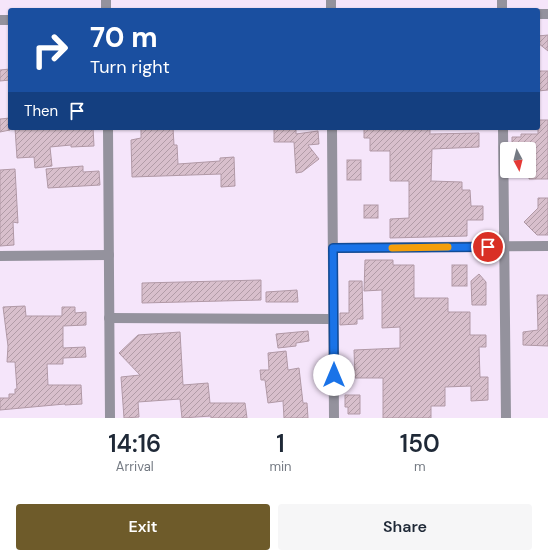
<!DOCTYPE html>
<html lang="en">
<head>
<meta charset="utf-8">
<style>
  body { margin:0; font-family:"DM Sans",sans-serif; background:#f6f6f7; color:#1f2937; height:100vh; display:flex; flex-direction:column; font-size:15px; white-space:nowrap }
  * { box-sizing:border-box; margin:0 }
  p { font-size:13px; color:#747a83 }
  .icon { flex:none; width:22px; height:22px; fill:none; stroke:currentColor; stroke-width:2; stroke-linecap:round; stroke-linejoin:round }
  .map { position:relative; height:418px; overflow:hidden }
  .side { display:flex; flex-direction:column; background:#fff; flex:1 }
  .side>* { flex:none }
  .hud { position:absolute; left:8px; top:8px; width:532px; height:122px; border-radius:4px; box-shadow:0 1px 3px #0004; background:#1a4fa0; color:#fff; overflow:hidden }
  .needle { width:26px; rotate:173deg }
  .buttons { position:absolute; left:500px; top:142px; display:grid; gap:8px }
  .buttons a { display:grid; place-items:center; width:36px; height:36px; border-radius:4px; background:#fff; box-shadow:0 1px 3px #0004; font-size:20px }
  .pin { position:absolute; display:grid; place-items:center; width:34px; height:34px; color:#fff; margin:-17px; border:2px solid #fff; border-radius:50%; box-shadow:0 1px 4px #0007 }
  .me { position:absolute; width:44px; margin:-22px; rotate:0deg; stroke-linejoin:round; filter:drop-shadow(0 0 3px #0008) }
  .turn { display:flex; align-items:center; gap:14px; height:84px; padding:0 16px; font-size:18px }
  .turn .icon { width:52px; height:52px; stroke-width:2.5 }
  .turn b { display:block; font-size:28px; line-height:34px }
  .then { display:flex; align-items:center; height:38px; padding:0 16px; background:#0003; gap:8px; font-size:15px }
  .eta { display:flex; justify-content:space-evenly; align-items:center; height:68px; text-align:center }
  .eta b { font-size:24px; font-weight:600; line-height:28px }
  .action { display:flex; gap:8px; margin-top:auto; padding:8px 16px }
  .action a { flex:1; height:46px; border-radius:4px; background:#6e5b2a; color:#fff; font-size:16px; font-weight:600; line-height:46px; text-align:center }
  .action a+a { background:#f6f6f7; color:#1f2937 }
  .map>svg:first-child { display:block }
</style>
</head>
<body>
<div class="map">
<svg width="548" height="418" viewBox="0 0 548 418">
  <defs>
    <pattern id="building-hatch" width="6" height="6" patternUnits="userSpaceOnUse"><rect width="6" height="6" fill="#d8bfcc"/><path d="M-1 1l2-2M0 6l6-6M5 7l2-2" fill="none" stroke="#b19ca7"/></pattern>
  </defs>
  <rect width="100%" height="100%" fill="#f5e5fa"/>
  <g fill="url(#building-hatch)" stroke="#b199a6">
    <polygon points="548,35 548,51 538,43 538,36"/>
    <polygon points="10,69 10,80 0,81 0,70"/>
    <polygon points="538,71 548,71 548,90 538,91"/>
    <polygon points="10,118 10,130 0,132 0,119"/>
    <polygon points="538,120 548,120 548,179 529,179 529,148 512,147 512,137 521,137 521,134 538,134"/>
    <polygon points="15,128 93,128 94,146 71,147 71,145 50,147 52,166 35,168 34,157 17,158"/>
    <polygon points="141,128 173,128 174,145 177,145 178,164 220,161 220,158 234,157 235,186 221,187 221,174 132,177 131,140 141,138"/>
    <polygon points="364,128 430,128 430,134 479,133 479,147 432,149 431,181 462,182 462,190 470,190 471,206 483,206 483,220 467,220 467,236 390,238 390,219 409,218 409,181 390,181 390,151 370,151 370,138 364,138"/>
    <polygon points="274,129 296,129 296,134 318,131 319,144 308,145 319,159 302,172 296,173 294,142 274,142"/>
    <rect x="347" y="160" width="14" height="20"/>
    <polygon points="83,166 83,172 99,171 100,185 48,188 46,169"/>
    <polygon points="15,169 18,223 13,222 14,245 0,246 0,170"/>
    <polygon points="538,198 548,198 548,235 537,235 524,222 538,208"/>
    <rect x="364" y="205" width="14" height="13"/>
    <polygon points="365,260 393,260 393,265 414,265 414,298 448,298 448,312 470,312 470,335 486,335 486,347 479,347 480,377 488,377 488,400 471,401 471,386 445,387 445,406 431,406 431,418 383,418 383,378 355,378 354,350 400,348 400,327 382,328 382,290 364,291"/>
    <rect x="452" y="265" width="15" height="21"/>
    <polygon points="479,274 486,282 486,305 472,305 471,281"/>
    <polygon points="261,280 261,300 142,303 142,283"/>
    <polygon points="349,281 362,281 363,319 357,319 357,324 340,325 340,313 349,313"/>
    <polygon points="297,290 298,302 266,302 266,292"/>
    <polygon points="537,295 548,295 548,346 523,345 523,332 538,330"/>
    <polygon points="25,306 26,316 62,316 62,307 75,307 75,313 86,312 86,325 63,326 63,348 85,347 86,357 63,358 63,364 47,364 48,385 81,385 82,404 65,405 65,404 0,410 0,398 9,398 9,394 15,394 15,389 17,389 15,362 7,362 8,346 3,307"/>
    <polygon points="308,331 309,341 296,343 296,346 278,348 276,334"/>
    <polygon points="180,332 183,385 208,383 210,403 245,403 247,418 211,418 211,416 182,418 180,399 138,402 139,417 124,418 121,377 140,375 119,353 138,335"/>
    <polygon points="286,351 288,370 299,368 303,403 307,403 308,418 284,418 283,401 268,403 265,380 261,380 260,370 269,370 268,353"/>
    <polygon points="345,395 360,395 360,414 348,414 348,407 345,407"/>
  </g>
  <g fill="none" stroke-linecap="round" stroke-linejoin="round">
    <g stroke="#94929d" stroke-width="10">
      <polyline points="106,0 106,10"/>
      <polyline points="331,0 331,10"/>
      <polyline points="502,0 502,10"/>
      <polyline points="538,14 548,14"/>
      <polyline points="0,20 10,20"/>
      <polyline points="108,128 110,418"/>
      <polyline points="332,128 334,418"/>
      <polyline points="503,128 506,418"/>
      <polyline points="333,248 548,246"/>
      <polyline points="0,256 109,255"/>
      <polyline points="109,318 333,319"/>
    </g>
  </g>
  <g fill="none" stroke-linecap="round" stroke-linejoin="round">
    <defs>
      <polyline id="route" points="334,375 333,248 488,247"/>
    </defs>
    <use href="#route" stroke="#114b97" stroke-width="10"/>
    <use href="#route" stroke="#1a73e8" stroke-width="7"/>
    <polyline stroke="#f59e0b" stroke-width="7" points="392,248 448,247"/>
  </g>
</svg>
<div class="buttons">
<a><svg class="needle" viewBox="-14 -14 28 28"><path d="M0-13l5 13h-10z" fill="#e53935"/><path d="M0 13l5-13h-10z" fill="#747a83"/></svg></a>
</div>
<div class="pin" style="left:488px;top:247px;background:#d93025"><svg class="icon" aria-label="arrive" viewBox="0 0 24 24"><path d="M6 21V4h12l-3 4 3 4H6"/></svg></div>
<svg class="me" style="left:334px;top:375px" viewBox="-20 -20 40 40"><circle r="19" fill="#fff"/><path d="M0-13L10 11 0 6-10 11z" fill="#1a73e8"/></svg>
<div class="hud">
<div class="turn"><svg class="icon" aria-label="right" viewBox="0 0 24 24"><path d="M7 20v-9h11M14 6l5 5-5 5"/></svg><div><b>70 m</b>Turn right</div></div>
<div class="then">Then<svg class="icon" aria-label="arrive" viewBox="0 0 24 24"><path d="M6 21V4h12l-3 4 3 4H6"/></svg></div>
</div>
</div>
<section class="side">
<div class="eta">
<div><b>14:16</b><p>Arrival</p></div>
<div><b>1</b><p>min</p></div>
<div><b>150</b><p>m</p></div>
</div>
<div class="action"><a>Exit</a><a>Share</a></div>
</section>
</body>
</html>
